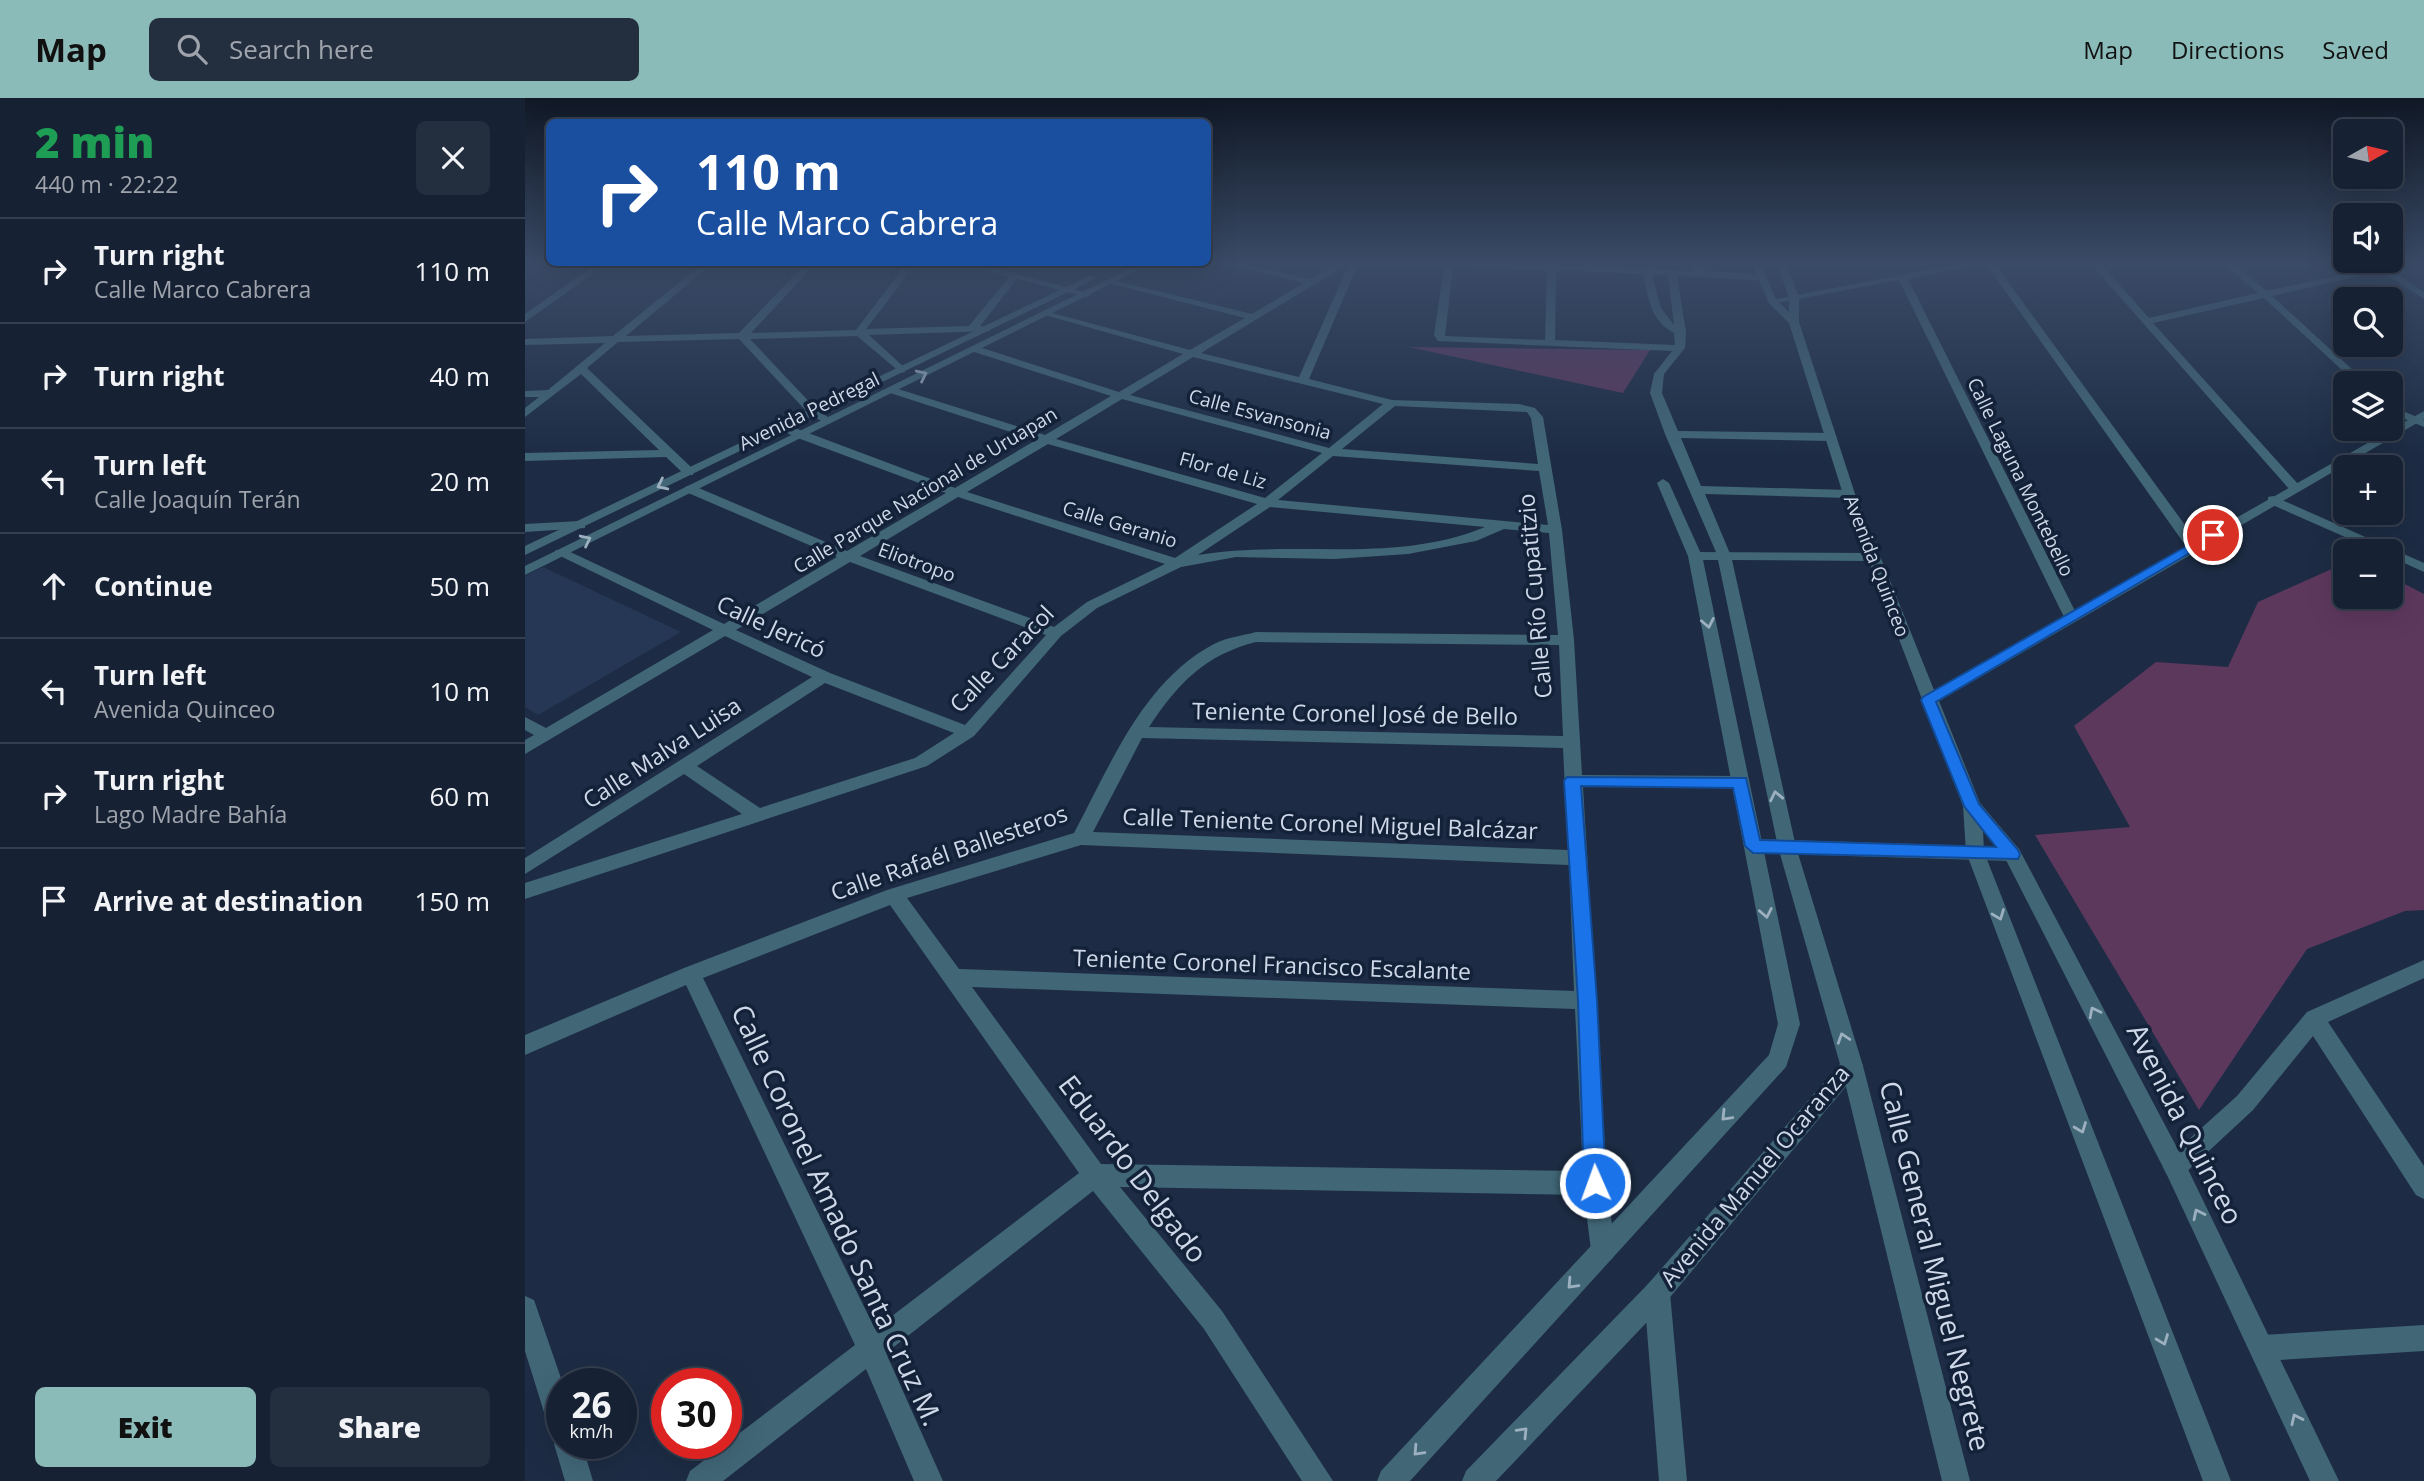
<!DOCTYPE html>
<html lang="en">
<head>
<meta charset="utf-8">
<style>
  body { margin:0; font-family:"Open Sans",sans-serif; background:#232e3f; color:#f1f3f6; height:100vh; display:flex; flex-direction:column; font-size:26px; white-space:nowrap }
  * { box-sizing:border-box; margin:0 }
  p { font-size:23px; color:#9ea3ac }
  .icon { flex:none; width:38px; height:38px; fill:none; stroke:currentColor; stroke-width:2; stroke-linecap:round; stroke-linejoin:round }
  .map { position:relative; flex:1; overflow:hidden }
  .details { display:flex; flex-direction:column; background:#162133; width:525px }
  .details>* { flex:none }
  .hud { position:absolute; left:21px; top:21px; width:665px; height:147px; border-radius:10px; box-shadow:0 7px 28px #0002,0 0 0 2px #353e4e; background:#1a4fa0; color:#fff; overflow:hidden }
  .needle { width:46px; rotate:82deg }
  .buttons { position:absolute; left:1808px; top:21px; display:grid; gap:14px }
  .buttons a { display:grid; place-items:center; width:70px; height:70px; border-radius:10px; background:#162133; box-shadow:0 7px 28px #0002,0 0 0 2px #353e4e; font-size:35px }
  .speed { position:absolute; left:21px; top:1270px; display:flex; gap:14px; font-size:35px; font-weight:700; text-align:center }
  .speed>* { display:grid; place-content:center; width:91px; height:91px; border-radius:50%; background:#162133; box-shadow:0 7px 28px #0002,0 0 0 2px #353e4e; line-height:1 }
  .speed small { font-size:18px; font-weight:400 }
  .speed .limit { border:10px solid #d22; background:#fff; color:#111 }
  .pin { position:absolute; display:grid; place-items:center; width:60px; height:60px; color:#fff; margin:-30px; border:4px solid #fff; border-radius:50%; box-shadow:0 2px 7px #0007 }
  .me { position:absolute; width:77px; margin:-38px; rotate:358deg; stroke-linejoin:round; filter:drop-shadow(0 0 5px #0008) }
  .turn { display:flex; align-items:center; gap:24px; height:147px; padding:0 35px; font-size:32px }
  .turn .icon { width:91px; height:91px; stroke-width:2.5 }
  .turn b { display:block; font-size:49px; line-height:60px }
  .round { display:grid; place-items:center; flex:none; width:74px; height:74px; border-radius:10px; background:#232e3f }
  .head { display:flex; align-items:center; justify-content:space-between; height:119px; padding:0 35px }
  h1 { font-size:42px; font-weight:800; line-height:52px; color:#1e9e55 }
  .primary-button { display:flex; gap:14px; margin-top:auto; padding:14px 35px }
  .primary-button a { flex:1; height:80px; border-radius:10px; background:#8bbbb9; color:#111; font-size:28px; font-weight:800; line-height:80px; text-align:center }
  .primary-button a+a { background:#232e3f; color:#f1f3f6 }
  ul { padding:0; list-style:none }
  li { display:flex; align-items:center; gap:21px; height:105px; padding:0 35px; border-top:2px solid #353e4e }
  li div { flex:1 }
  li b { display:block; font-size:26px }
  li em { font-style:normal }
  header { display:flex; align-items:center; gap:42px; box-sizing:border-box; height:98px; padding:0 35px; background:#8bbbb9; color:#111 }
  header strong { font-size:33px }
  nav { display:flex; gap:38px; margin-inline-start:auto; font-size:24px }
  .search { width:490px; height:63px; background:#232e3f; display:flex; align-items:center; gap:18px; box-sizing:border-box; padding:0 24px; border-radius:10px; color:#9ea3ac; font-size:26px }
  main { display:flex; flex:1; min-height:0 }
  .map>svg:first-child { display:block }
</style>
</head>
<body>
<header>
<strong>Map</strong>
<div class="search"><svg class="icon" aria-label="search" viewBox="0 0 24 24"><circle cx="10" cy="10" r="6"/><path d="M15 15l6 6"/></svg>Search here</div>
<nav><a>Map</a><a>Directions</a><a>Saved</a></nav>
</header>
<main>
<section class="details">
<div class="head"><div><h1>2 min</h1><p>440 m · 22:22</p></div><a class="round"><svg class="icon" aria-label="close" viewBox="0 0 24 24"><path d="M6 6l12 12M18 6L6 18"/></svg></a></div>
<ul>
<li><svg class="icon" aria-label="right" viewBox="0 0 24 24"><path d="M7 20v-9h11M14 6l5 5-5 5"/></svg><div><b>Turn right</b><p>Calle Marco Cabrera</p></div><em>110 m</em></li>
<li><svg class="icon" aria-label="right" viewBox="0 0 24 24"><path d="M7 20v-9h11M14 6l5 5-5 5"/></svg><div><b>Turn right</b></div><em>40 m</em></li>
<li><svg class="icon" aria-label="left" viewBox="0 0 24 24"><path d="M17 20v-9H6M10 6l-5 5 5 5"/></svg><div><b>Turn left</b><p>Calle Joaquín Terán</p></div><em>20 m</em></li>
<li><svg class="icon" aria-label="ahead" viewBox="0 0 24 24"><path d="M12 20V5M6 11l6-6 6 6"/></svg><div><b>Continue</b></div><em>50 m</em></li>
<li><svg class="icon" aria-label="left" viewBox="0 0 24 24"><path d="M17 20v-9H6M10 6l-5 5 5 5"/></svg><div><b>Turn left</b><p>Avenida Quinceo</p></div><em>10 m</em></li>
<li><svg class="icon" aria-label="right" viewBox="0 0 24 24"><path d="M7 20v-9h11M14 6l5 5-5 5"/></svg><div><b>Turn right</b><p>Lago Madre Bahía</p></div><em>60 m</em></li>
<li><svg class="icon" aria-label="arrive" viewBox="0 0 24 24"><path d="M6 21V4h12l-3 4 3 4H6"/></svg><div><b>Arrive at destination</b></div><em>150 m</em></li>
</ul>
<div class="primary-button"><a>Exit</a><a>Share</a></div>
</section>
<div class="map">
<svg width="1899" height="1383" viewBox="0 0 1899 1383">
  <rect width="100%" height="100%" fill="#1d2c44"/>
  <polygon fill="#253754" points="18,469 156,534 13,617 0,609 0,478"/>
  <g fill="#5d385d">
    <polygon points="884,249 1125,252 1098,295"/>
    <polygon points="1820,465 1820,499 1866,499 1866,479 1899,496 1899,812 1880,813 1782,851 1674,1012 1510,737 1605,729 1549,628 1631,564 1703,569 1733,504"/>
  </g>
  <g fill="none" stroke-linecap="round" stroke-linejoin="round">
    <g fill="#416777" fill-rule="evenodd">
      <polygon points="71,166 82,166 0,224 0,216"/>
      <polygon points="177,166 187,166 101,238 214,235 280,166 290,166 226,235 331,232 381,166 391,166 341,231 444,228 484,179 439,166 454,166 567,196 562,199 492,181 455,228 465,229 465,233 344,237 380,270 380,274 376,275 332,238 225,241 292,312 306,321 306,325 302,326 284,316 214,241 93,244 62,270 168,371 168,377 160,377 141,359 0,363 0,355 134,352 56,276 0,319 0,310 14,299 0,299 0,293 23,292 80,245 0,247 0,241 88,238"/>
      <path d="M 701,166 L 717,166 L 786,181 L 812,166 L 823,166 L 676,255 L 774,279 L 824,166 L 833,166 L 784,281 L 867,302 L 994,306 L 1010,310 L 1018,319 L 1037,432 L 1049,542 L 1057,677 L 1215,678 L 1224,684 L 1215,690 L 1058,689 L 1082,1085 L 1090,1152 L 1087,1161 L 1078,1164 L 1069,1161 L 1066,1152 L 1059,1097 L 595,1089 L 697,1213 L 808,1383 L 777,1383 L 679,1231 L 568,1093 L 361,1255 L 418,1383 L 389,1383 L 341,1271 L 198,1383 L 161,1383 L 165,1373 L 330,1247 L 161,887 L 0,957 L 0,937 L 159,870 L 362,792 L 549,735 C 585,668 618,583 689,546 C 702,539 717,538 731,534 L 1033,537 L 1024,435 L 979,431 L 951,443 L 883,456 L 809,461 L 711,459 L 656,469 L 572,510 L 536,538 L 449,638 L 402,668 L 0,801 L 0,785 L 217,716 L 159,676 L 0,776 L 0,760 L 287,579 L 200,538 L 0,656 L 0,642 L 9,637 L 0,632 L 0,619 L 21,630 L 188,532 L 29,455 L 31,452 L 41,452 L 199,526 L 312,459 L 161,394 L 161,388 L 169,388 L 322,453 L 421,395 L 270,339 L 254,331 L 254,327 L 262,327 L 430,390 L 511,342 L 362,294 L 362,290 L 370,290 L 520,337 L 586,298 L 446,253 L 446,249 L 454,249 L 594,294 L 658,256 L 520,217 L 520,213 L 665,252 L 720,220 L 583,185 L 583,181 L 727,216 L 779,185 ZM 668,259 L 858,306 L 804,350 L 605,297 ZM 597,301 L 797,355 L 740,400 L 531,341 ZM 870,308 L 1002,314 L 1006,320 L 1013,366 L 817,351 ZM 523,346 L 732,406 L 650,460 L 442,394 ZM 808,358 L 1014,373 L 1023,427 L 753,402 ZM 433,399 L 640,466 L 562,504 L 529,529 L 335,458 ZM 745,409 L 960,429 C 869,467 767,441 673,457 ZM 325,464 L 521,537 L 440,627 L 305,575 L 211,532 ZM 731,544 L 1034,547 L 1038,638 L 624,629 C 653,585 680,557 731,544 ZM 300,585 L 429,635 L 390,660 L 235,710 L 172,668 ZM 617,640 L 1038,650 L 1043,752 L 568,734 ZM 556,747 L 1044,767 L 1049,893 L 434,871 L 382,800 ZM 365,807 L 554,1075 L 350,1231 L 178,880 ZM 447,889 L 1050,911 L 1058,1073 L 576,1066 Z"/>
      <path d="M 923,166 L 936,166 L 928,170 L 920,238 L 1020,242 L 1022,172 L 947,169 L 943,166 L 1035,166 L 1119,171 L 1122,166 L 1131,166 L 1128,171 L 1177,174 L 1179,176 L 1174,179 L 1152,178 L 1161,234 L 1160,250 L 1139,276 L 1137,295 L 1153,333 L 1306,335 L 1312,339 L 1306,343 L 1156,340 L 1176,388 L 1324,392 L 1330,396 L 1324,400 L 1180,396 L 1206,458 L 1204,461 L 1194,461 L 1140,336 L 1125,295 L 1129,276 L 1147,253 L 913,243 L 909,237 L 919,169 ZM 1031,172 L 1118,176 C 1123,200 1126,223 1149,235 L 1150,247 L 1030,242 ZM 1127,177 L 1143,177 L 1149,227 L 1136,210 Z"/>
      <polygon points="1433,166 1452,166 1383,181 1553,519 1551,522 1541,522 1539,519 1374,182 1247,206 1242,203"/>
      <polygon points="1461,166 1470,166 1673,445 1673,451 1663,451"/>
      <polygon points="1566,166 1576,166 1624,220 1733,195 1698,166 1708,166 1742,193 1850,169 1848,166 1858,166 1899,194 1899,201 1856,173 1747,198 1842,285 1831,285 1739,200 1628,225 1773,386 1775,389 1769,393 1765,392"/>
      <polygon points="1866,308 1899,322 1899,329 1866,315"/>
      <polygon points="1138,381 1144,385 1177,458 1175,461 1165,461 1163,458 1132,385"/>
      <polygon points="1748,398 1899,465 1899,474 1866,459 1866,453 1852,453 1743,405 1743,399"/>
      <polygon points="55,423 60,424 60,430 0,434 0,426"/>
      <polygon points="1228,741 1487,749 1494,751 1496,756 1494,761 1487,763 1228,755 1221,753 1219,748 1221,743"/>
      <polygon points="1899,862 1899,880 1803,924 1899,1068 1899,1101 1891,1097 1788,938 1728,1012 1658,1077 1650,1080 1642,1077 1638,1069 1642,1061 1712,998 1782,914"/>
      <polygon points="1327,958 1335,961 1338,968 1445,1383 1417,1383 1316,968 1319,961"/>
      <polygon points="1132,1182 1141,1186 1145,1195 1162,1383 1134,1383 1119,1195 1123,1186"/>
      <polygon points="0,1198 9,1202 38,1286 37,1346 57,1346 68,1383 40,1383 29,1346 32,1339 27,1337 23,1327 0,1253"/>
      <polygon points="1899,1227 1899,1253 1738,1263 1729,1259 1725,1250 1729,1241 1738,1237"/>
    </g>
    <g fill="#416777" fill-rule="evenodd">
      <polygon points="614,166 626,166 0,477 0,468"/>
      <polygon points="1167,166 1175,166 1178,173 1231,176 1227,166 1236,166 1251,202 1264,214 1264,200 1252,166 1262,166 1274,200 1274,224 1330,396 1409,592 1899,313 1899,321 1414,603 1455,705 1494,751 1658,1061 1814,1383 1785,1383 1642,1077 1480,760 1458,733 1459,754 1706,1383 1678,1383 1441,754 1438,708 1344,463 1207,462 1271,749 1338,968 1141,1204 971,1383 937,1383 941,1373 1123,1186 1315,966 1253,749 1193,462 1178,462 1275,926 1261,969 885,1383 852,1383 856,1373 1244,957 1253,926 1163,458 1170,454 1340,455 1318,396 1264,225 1244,205 1234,182 1174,179 1169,176"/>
      <polygon points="564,178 572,180 0,457 0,448"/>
    </g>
  </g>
  <defs><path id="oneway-chevron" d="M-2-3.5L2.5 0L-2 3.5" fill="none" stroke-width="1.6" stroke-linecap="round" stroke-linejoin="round" transform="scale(1.75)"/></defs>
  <g stroke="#9db0c0">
    <use href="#oneway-chevron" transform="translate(397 277) rotate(-26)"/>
    <use href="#oneway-chevron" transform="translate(137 387) rotate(154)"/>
    <use href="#oneway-chevron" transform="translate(61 442) rotate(-26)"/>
    <use href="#oneway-chevron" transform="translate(1183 525) rotate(79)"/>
    <use href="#oneway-chevron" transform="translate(1251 698) rotate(-102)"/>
    <use href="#oneway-chevron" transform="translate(1241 815) rotate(79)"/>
    <use href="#oneway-chevron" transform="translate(1474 817) rotate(69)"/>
    <use href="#oneway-chevron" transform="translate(1569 914) rotate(-117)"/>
    <use href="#oneway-chevron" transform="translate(1318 940) rotate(-108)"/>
    <use href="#oneway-chevron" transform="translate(1201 1018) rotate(134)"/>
    <use href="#oneway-chevron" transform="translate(1556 1030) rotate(69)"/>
    <use href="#oneway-chevron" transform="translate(1673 1116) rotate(-116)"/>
    <use href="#oneway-chevron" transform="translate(1047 1186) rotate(133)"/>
    <use href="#oneway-chevron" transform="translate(1638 1242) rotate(69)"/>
    <use href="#oneway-chevron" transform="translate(1771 1321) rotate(-115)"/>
    <use href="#oneway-chevron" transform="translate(998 1334) rotate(-46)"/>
    <use href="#oneway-chevron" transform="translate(893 1353) rotate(133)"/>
  </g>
  <linearGradient id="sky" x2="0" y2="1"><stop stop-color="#101825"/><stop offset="0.46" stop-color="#3a4b67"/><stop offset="1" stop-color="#3a4b67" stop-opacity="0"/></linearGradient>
  <rect width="1899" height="360" fill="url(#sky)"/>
  <polygon fill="#1a73e8" stroke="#114b97" stroke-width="2" points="1688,433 1692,434 1692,439 1411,604 1454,706 1493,752 1495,756 1493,761 1228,755 1220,748 1208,690 1056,688 1072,902 1081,1085 1078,1092 1070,1095 1063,1092 1059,1085 1053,902 1039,683 1042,679 1221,680 1235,742 1471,749 1439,708 1396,602 1398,599"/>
  <g text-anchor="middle" stroke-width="7" stroke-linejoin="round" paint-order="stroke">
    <g font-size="19" fill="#ced8e8" stroke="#142239">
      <text transform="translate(284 313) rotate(-26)" y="7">Avenida Pedregal</text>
      <text transform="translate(735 316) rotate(15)" y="7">Calle Esvansonia</text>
      <text transform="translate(698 372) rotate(16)" y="7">Flor de Liz</text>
      <text transform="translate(1496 379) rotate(64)" y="7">Calle Laguna Montebello</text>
      <text transform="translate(400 392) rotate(-31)" y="7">Calle Parque Nacional de Uruapan</text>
      <text transform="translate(595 426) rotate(17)" y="7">Calle Geranio</text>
      <text transform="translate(392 464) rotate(20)" y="7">Eliotropo</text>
      <text transform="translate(1352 468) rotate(69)" y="7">Avenida Quinceo</text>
    </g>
    <g font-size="23" fill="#ced8e8" stroke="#142239">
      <text transform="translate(1010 498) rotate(-95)" y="8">Calle Río Cupatitzio</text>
      <text transform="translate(246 529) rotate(25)" y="8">Calle Jericó</text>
      <text transform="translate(477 561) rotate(-46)" y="8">Calle Caracol</text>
      <text transform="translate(830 616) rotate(1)" y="8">Teniente Coronel José de Bello</text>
      <text transform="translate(137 655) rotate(-33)" y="8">Calle Malva Luisa</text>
      <text transform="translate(805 726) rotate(2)" y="8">Calle Teniente Coronel Miguel Balcázar</text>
      <text transform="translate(424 755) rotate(-19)" y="8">Calle Rafaél Ballesteros</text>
      <text transform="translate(747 867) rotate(2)" y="8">Teniente Coronel Francisco Escalante</text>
      <text transform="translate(1230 1078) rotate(-50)" y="8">Avenida Manuel Ocaranza</text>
    </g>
    <g font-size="28" fill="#ced8e8" stroke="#142239">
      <text transform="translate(1660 1026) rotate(63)" y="10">Avenida Quinceo</text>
      <text transform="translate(608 1071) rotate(53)" y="10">Eduardo Delgado</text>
      <text transform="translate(312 1117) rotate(65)" y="10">Calle Coronel Amado Santa Cruz M.</text>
      <text transform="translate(1410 1168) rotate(76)" y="10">Calle General Miguel Negrete</text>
    </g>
  </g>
</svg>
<div class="buttons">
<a><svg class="needle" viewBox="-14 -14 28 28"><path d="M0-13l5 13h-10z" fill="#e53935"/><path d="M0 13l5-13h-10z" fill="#9ea3ac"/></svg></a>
<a><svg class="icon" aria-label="sound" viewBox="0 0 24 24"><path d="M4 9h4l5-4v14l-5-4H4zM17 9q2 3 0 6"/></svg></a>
<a><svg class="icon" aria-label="search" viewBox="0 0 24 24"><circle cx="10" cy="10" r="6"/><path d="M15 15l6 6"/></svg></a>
<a><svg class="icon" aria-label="layers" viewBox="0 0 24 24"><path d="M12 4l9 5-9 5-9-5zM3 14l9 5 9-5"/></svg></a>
<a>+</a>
<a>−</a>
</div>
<div class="speed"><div>26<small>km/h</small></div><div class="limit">30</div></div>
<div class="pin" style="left:1688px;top:437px;background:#d93025"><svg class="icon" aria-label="arrive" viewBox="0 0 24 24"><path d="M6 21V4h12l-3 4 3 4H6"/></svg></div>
<svg class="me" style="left:1070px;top:1085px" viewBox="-20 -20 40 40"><circle r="17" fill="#1a73e8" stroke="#fff" stroke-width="3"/><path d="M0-11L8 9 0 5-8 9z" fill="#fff"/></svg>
<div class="hud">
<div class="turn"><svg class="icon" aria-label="right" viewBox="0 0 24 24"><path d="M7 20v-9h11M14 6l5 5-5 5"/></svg><div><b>110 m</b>Calle Marco Cabrera</div></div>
</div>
</div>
</main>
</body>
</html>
